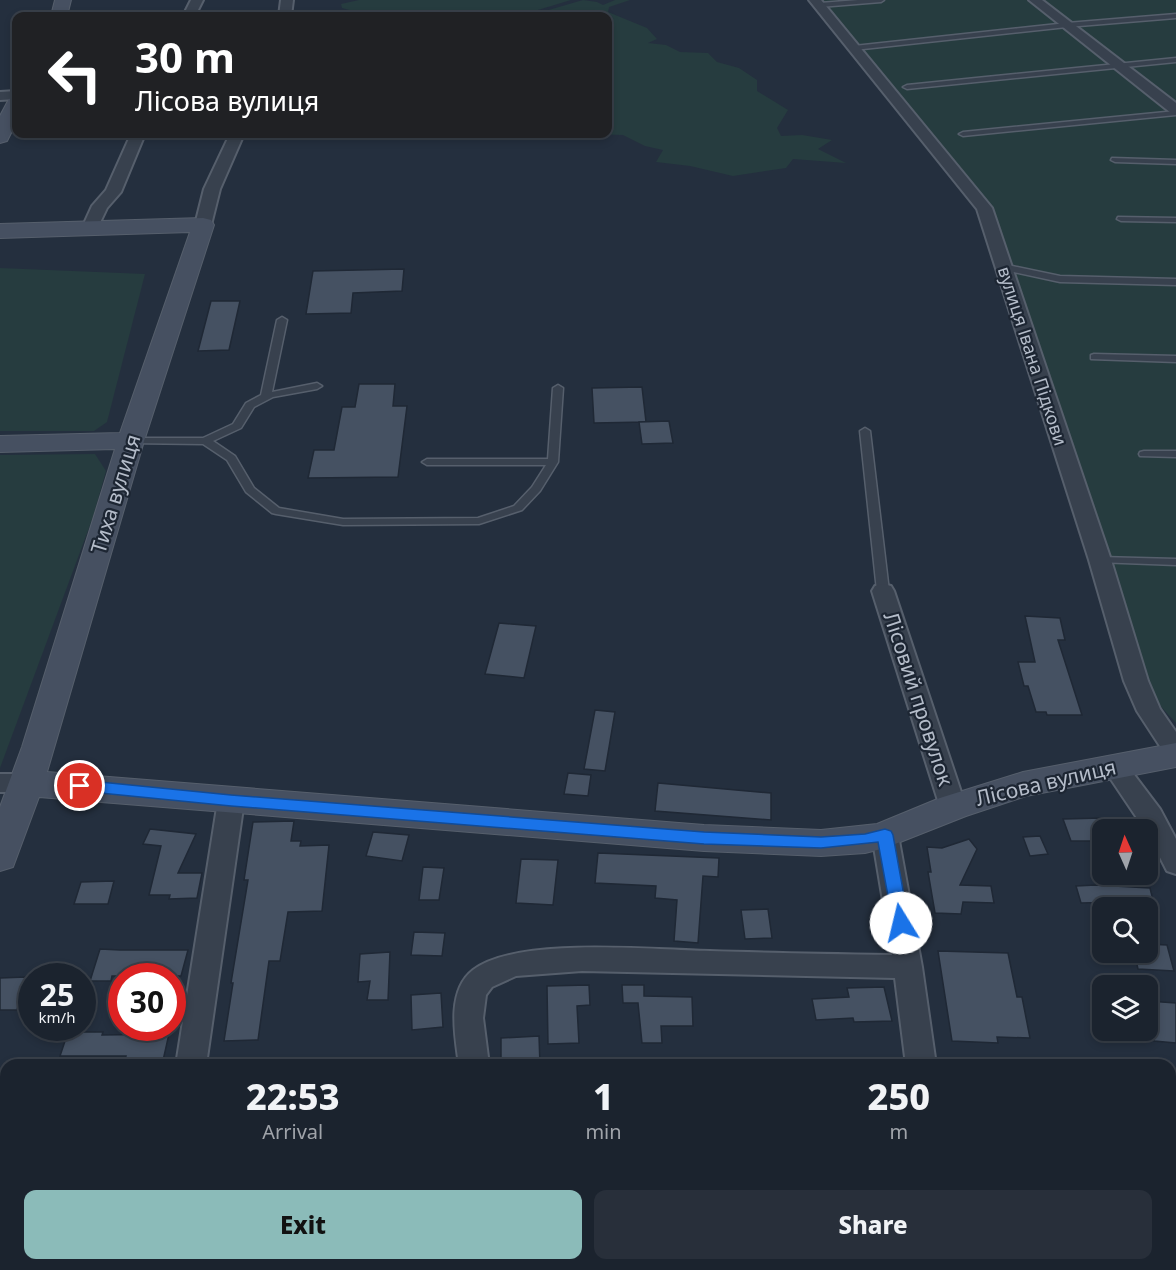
<!DOCTYPE html>
<html lang="en">
<head>
<meta charset="utf-8">
<style>
  body { margin:0; font-family:"Noto Sans",sans-serif; background:#282f3a; color:#f1f3f6; height:100vh; display:flex; flex-direction:column; font-size:22px; white-space:nowrap }
  * { box-sizing:border-box; margin:0 }
  p { font-size:20px; color:#a0a4aa }
  .icon { flex:none; width:33px; height:33px; fill:none; stroke:currentColor; stroke-width:2; stroke-linecap:round; stroke-linejoin:round }
  .map { position:relative; flex:1; overflow:hidden }
  .details { position:absolute; left:0px; top:1059px; width:1176px; height:212px; display:flex; flex-direction:column; background:#1b232e; border-radius:18px 18px 0 0; box-shadow:0 3px 9px #0003,0 0 0 2px #39404a }
  .details>* { flex:none }
  .guide { position:absolute; left:12px; top:12px; width:600px; height:126px; border-radius:12px; box-shadow:0 3px 9px #0003,0 0 0 2px #39404a; background:#202124; color:#fff; overflow:hidden }
  .needle { width:39px; rotate:357deg }
  .buttons { position:absolute; left:1092px; top:819px; display:grid; gap:12px }
  .buttons a { display:grid; place-items:center; width:66px; height:66px; border-radius:12px; background:#1b232e; box-shadow:0 3px 9px #0003,0 0 0 2px #39404a; font-size:30px }
  .speed { position:absolute; left:18px; top:963px; display:flex; gap:12px; font-size:30px; font-weight:700; text-align:center }
  .speed>* { display:grid; place-content:center; width:78px; height:78px; border-radius:50%; background:#1b232e; box-shadow:0 3px 9px #0003,0 0 0 2px #39404a; line-height:1 }
  .speed small { font-size:15px; font-weight:400 }
  .speed .limit { border:9px solid #d22; background:#fff; color:#111 }
  .pin { position:absolute; display:grid; place-items:center; width:51px; height:51px; color:#fff; margin:-26px; border:3px solid #fff; border-radius:50%; box-shadow:0 2px 6px #0007 }
  .me { position:absolute; width:66px; margin:-33px; rotate:351deg; stroke-linejoin:round; filter:drop-shadow(0 0 4px #0008) }
  .turn { display:flex; align-items:center; gap:21px; height:126px; padding:0 24px; font-size:27px }
  .turn .icon { width:78px; height:78px; stroke-width:2.5 }
  .turn b { display:block; font-size:42px; line-height:51px }
  .eta { display:flex; justify-content:space-evenly; align-items:center; height:102px; text-align:center }
  .eta b { font-size:36px; font-weight:800; line-height:42px }
  .action { display:flex; gap:12px; margin-top:auto; padding:12px 24px }
  .action a { flex:1; height:69px; border-radius:12px; background:#8bbbb9; color:#111; font-size:24px; font-weight:800; line-height:69px; text-align:center }
  .action a+a { background:#282f3a; color:#f1f3f6 }
  .map>svg:first-child { display:block }
</style>
</head>
<body>
<div class="map">
<svg width="1176" height="1270" viewBox="0 0 1176 1270">
  <rect width="100%" height="100%" fill="#242f3e"/>
  <g fill="#263c3f">
    <polygon points="359,0 571,0 518,16 371,16 342,8 341,4"/>
    <polygon points="583,0 597,2 603,5 615,0 630,0 609,7 608,12 647,28 657,39 648,43 666,45 680,52 708,53 717,62 739,68 757,80 757,91 788,110 777,128 781,136 802,135 832,140 818,149 846,163 793,159 786,168 733,176 690,166 656,162 663,150 645,146 623,135 591,134 608,134 608,16 528,16"/>
    <polygon points="820,0 1176,0 1176,723 1154,699 992,209"/>
    <polygon points="0,268 145,274 107,422 94,431 0,431"/>
    <polygon points="95,454 106,471 93,517 0,768 0,455"/>
  </g>
  <g fill="#455162" stroke="#1f2835" stroke-width="1.5">
    <polygon points="404,269 402,291 353,293 351,313 306,314 313,271"/>
    <polygon points="211,301 240,301 229,350 198,351"/>
    <polygon points="359,384 395,384 393,406 407,406 398,477 308,478 314,450 334,450 342,407 355,407"/>
    <polygon points="642,387 646,422 594,423 592,388"/>
    <polygon points="669,421 673,443 642,444 639,422"/>
    <polygon points="1025,616 1060,618 1065,640 1058,640 1082,715 1047,715 1046,712 1036,712 1028,686 1024,686 1018,662 1035,662"/>
    <polygon points="499,623 536,626 524,678 485,674"/>
    <polygon points="595,710 615,712 605,771 584,769"/>
    <polygon points="568,773 591,775 588,796 564,794"/>
    <polygon points="658,783 771,793 771,820 655,811"/>
    <polygon points="1102,818 1102,841 1071,841 1063,819"/>
    <polygon points="294,821 291,841 301,841 300,846 329,845 322,911 288,912 280,961 269,961 258,1040 224,1041 233,983 231,983 248,880 244,880 253,822"/>
    <polygon points="150,829 196,834 178,873 202,873 197,898 169,899 170,895 149,895 161,846 143,844"/>
    <polygon points="373,832 409,835 402,861 366,856"/>
    <polygon points="1040,836 1048,854 1030,856 1023,837"/>
    <polygon points="969,839 977,849 960,885 991,886 994,903 963,902 961,914 935,913 928,872 931,872 927,847 942,848"/>
    <polygon points="598,853 719,858 718,877 703,876 698,943 674,941 677,900 655,898 656,886 595,883"/>
    <polygon points="521,859 558,860 553,905 516,903"/>
    <polygon points="423,867 444,868 439,900 419,900"/>
    <polygon points="114,881 108,904 74,904 81,882"/>
    <polygon points="1096,885 1150,888 1155,908 1121,908 1120,902 1081,903 1076,886"/>
    <polygon points="768,909 772,938 745,939 741,910"/>
    <polygon points="414,932 445,933 442,956 411,955"/>
    <polygon points="1148,944 1167,945 1174,971 1138,969 1134,952 1148,952"/>
    <polygon points="100,949 120,950 188,950 181,976 112,976 111,981 90,981"/>
    <polygon points="938,951 1008,953 1017,997 1022,997 1030,1038 997,1037 998,1043 952,1041"/>
    <polygon points="390,952 388,1000 367,1000 370,981 358,982 360,954"/>
    <polygon points="26,977 17,1010 0,1010 0,978"/>
    <polygon points="589,985 590,1005 577,1006 579,1043 548,1044 547,986"/>
    <polygon points="622,985 644,985 644,996 692,997 693,1026 661,1026 662,1043 642,1043 638,1003 623,1003"/>
    <polygon points="884,987 892,1021 854,1022 853,1018 816,1020 812,999 849,997 847,988"/>
    <polygon points="441,993 443,1027 412,1030 411,995"/>
    <polygon points="1148,1001 1176,1003 1176,1043 1154,1041 1148,1017"/>
    <polygon points="68,1032 103,1032 102,1035 169,1034 162,1065 124,1065 126,1056 60,1056"/>
    <polygon points="539,1036 540,1065 501,1065 501,1038"/>
  </g>
  <g fill="none" stroke-linecap="round" stroke-linejoin="round">
    <defs>
      <g id="lane">
        <polygon points="858,0 884,0 881,2 820,7 817,5 820,3"/>
        <polygon points="1176,14 1176,18 1067,27 854,50 851,48 854,46 1067,23"/>
        <polygon points="1176,58 1176,62 907,89 903,87 907,85"/>
        <polygon points="1176,111 1176,115 963,136 959,134 963,132"/>
        <polygon points="1112,158 1176,160 1176,164 1115,162 1111,160"/>
        <polygon points="1118,217 1176,218 1176,222 1121,221 1117,219"/>
        <polygon points="1003,264 1060,276 1176,279 1176,285 1060,282 1000,269 999,267"/>
        <polygon points="282,317 287,320 272,392 317,383 322,386 317,389 273,397 254,407 241,428 213,441 235,456 254,488 279,508 343,519 478,518 514,506 532,487 546,465 427,465 422,462 427,459 548,459 553,388 558,385 563,388 558,462 540,491 522,510 479,524 343,525 276,514 272,513 246,492 227,460 203,444 127,443 126,441 131,438 203,438 233,424 246,403 261,395 277,320"/>
        <polygon points="1094,354 1176,356 1176,362 1091,359 1091,355"/>
        <polygon points="865,428 870,431 889,591 883,595 877,591 860,431"/>
        <polygon points="1144,451 1176,451 1176,457 1140,456 1139,454 1140,452"/>
        <polygon points="1100,557 1176,559 1176,565 1096,562 1094,560"/>
      </g>
      <g id="street">
        <polygon points="191,0 203,0 195,16 183,16"/>
        <polygon points="281,0 293,0 291,16 279,16"/>
        <polygon points="809,0 821,0 992,208 1111,560 1148,681 1160,709 1176,732 1176,760 1167,757 1137,711 1124,681 1089,560 977,209"/>
        <polygon points="1029,0 1042,0 1176,103 1176,114 1171,113"/>
        <polygon points="16,91 16,99 0,100 0,92"/>
        <polygon points="131,134 145,134 121,192 107,208 96,231 84,231 82,228 92,206 106,190"/>
        <polygon points="230,134 244,134 220,189 211,225 203,230 197,228 195,225 204,189"/>
        <polygon points="883,584 891,586 894,591 966,807 962,813 953,816 944,813 940,807 872,591 875,586"/>
        <polygon points="1114,757 1123,760 1160,809 1176,839 1176,874 1167,871 1148,834 1148,830 1145,830 1102,766 1105,760"/>
        <polygon points="0,774 26,774 35,777 38,783 35,789 26,792 0,792"/>
        <polygon points="231,792 240,795 244,801 206,1065 176,1065 218,801 222,795"/>
        <path d="M 885,825 L 894,828 L 898,835 L 922,967 L 936,1065 L 906,1065 L 895,978 L 582,971 L 516,976 L 492,987 L 486,995 L 483,1018 L 489,1065 L 459,1065 C 455,1036 446,991 473,970 C 518,936 653,950 710,951 C 771,953 831,954 892,955 L 872,835 L 876,828 Z"/>
        <polygon points="143,1264 175,1264 176,1270 142,1270"/>
        <polygon points="476,1264 508,1264 509,1270 475,1270"/>
        <polygon points="934,1264 967,1264 968,1270 934,1270"/>
      </g>
      <g id="secondary">
        <polygon points="55,0 71,0 67,16 51,16"/>
        <polygon points="16,97 16,123 7,141 0,143 0,116 9,99"/>
        <polygon points="203,218 211,220 214,225 144,441 47,772 704,825 821,830 877,824 940,798 1023,772 1176,743 1176,767 1026,796 966,816 885,848 865,853 821,856 704,851 39,797 13,867 0,871 0,807 22,747 115,449 0,452 0,436 120,433 190,232 0,238 0,224"/>
      </g>
    </defs>
    <use href="#lane" stroke="#565f6c" stroke-width="3"/>
    <use href="#street" stroke="#565f6c" stroke-width="4"/>
    <use href="#secondary" stroke="#565f6c" stroke-width="2"/>
    <use href="#lane" fill="#38414e" fill-rule="evenodd"/>
    <use href="#street" fill="#38414e" fill-rule="evenodd"/>
    <use href="#secondary" fill="#465061" fill-rule="evenodd"/>
  </g>
  <polygon fill="#1a73e8" stroke="#114b97" stroke-width="1.5" points="80,780 231,795 704,832 821,837 865,834 885,829 891,831 893,835 909,923 907,928 901,930 895,928 893,923 878,842 821,848 704,844 231,806 80,791 75,790 72,786 75,782"/>
  <g text-anchor="middle" stroke-width="4.5" stroke-linejoin="round" paint-order="stroke">
    <g font-size="18" fill="#b4bcc9" stroke="#1d2633">
      <text transform="translate(1032 356) rotate(72)" y="6">вулиця Івана Підкови</text>
    </g>
    <g font-size="21" fill="#b4bcc9" stroke="#1d2633">
      <text transform="translate(116 494) rotate(-73)" y="7">Тиха вулиця</text>
      <text transform="translate(918 699) rotate(72)" y="7">Лісовий провулок</text>
      <text transform="translate(1046 783) rotate(-13)" y="7">Лісова вулиця</text>
    </g>
  </g>
</svg>
<div class="buttons">
<a><svg class="needle" viewBox="-14 -14 28 28"><path d="M0-13l5 13h-10z" fill="#e53935"/><path d="M0 13l5-13h-10z" fill="#a0a4aa"/></svg></a>
<a><svg class="icon" aria-label="search" viewBox="0 0 24 24"><circle cx="10" cy="10" r="6"/><path d="M15 15l6 6"/></svg></a>
<a><svg class="icon" aria-label="layers" viewBox="0 0 24 24"><path d="M12 4l9 5-9 5-9-5zM3 14l9 5 9-5"/></svg></a>
</div>
<div class="speed"><div>25<small>km/h</small></div><div class="limit">30</div></div>
<div class="pin" style="left:80px;top:786px;background:#d93025"><svg class="icon" aria-label="arrive" viewBox="0 0 24 24"><path d="M6 21V4h12l-3 4 3 4H6"/></svg></div>
<svg class="me" style="left:901px;top:923px" viewBox="-20 -20 40 40"><circle r="19" fill="#fff"/><path d="M0-13L10 11 0 6-10 11z" fill="#1a73e8"/></svg>
<div class="guide">
<div class="turn"><svg class="icon" aria-label="left" viewBox="0 0 24 24"><path d="M17 20v-9H6M10 6l-5 5 5 5"/></svg><div><b>30 m</b>Лісова вулиця</div></div>
</div>
<section class="details">
<div class="eta">
<div><b>22:53</b><p>Arrival</p></div>
<div><b>1</b><p>min</p></div>
<div><b>250</b><p>m</p></div>
</div>
<div class="action"><a>Exit</a><a>Share</a></div>
</section>
</div>
</body>
</html>
